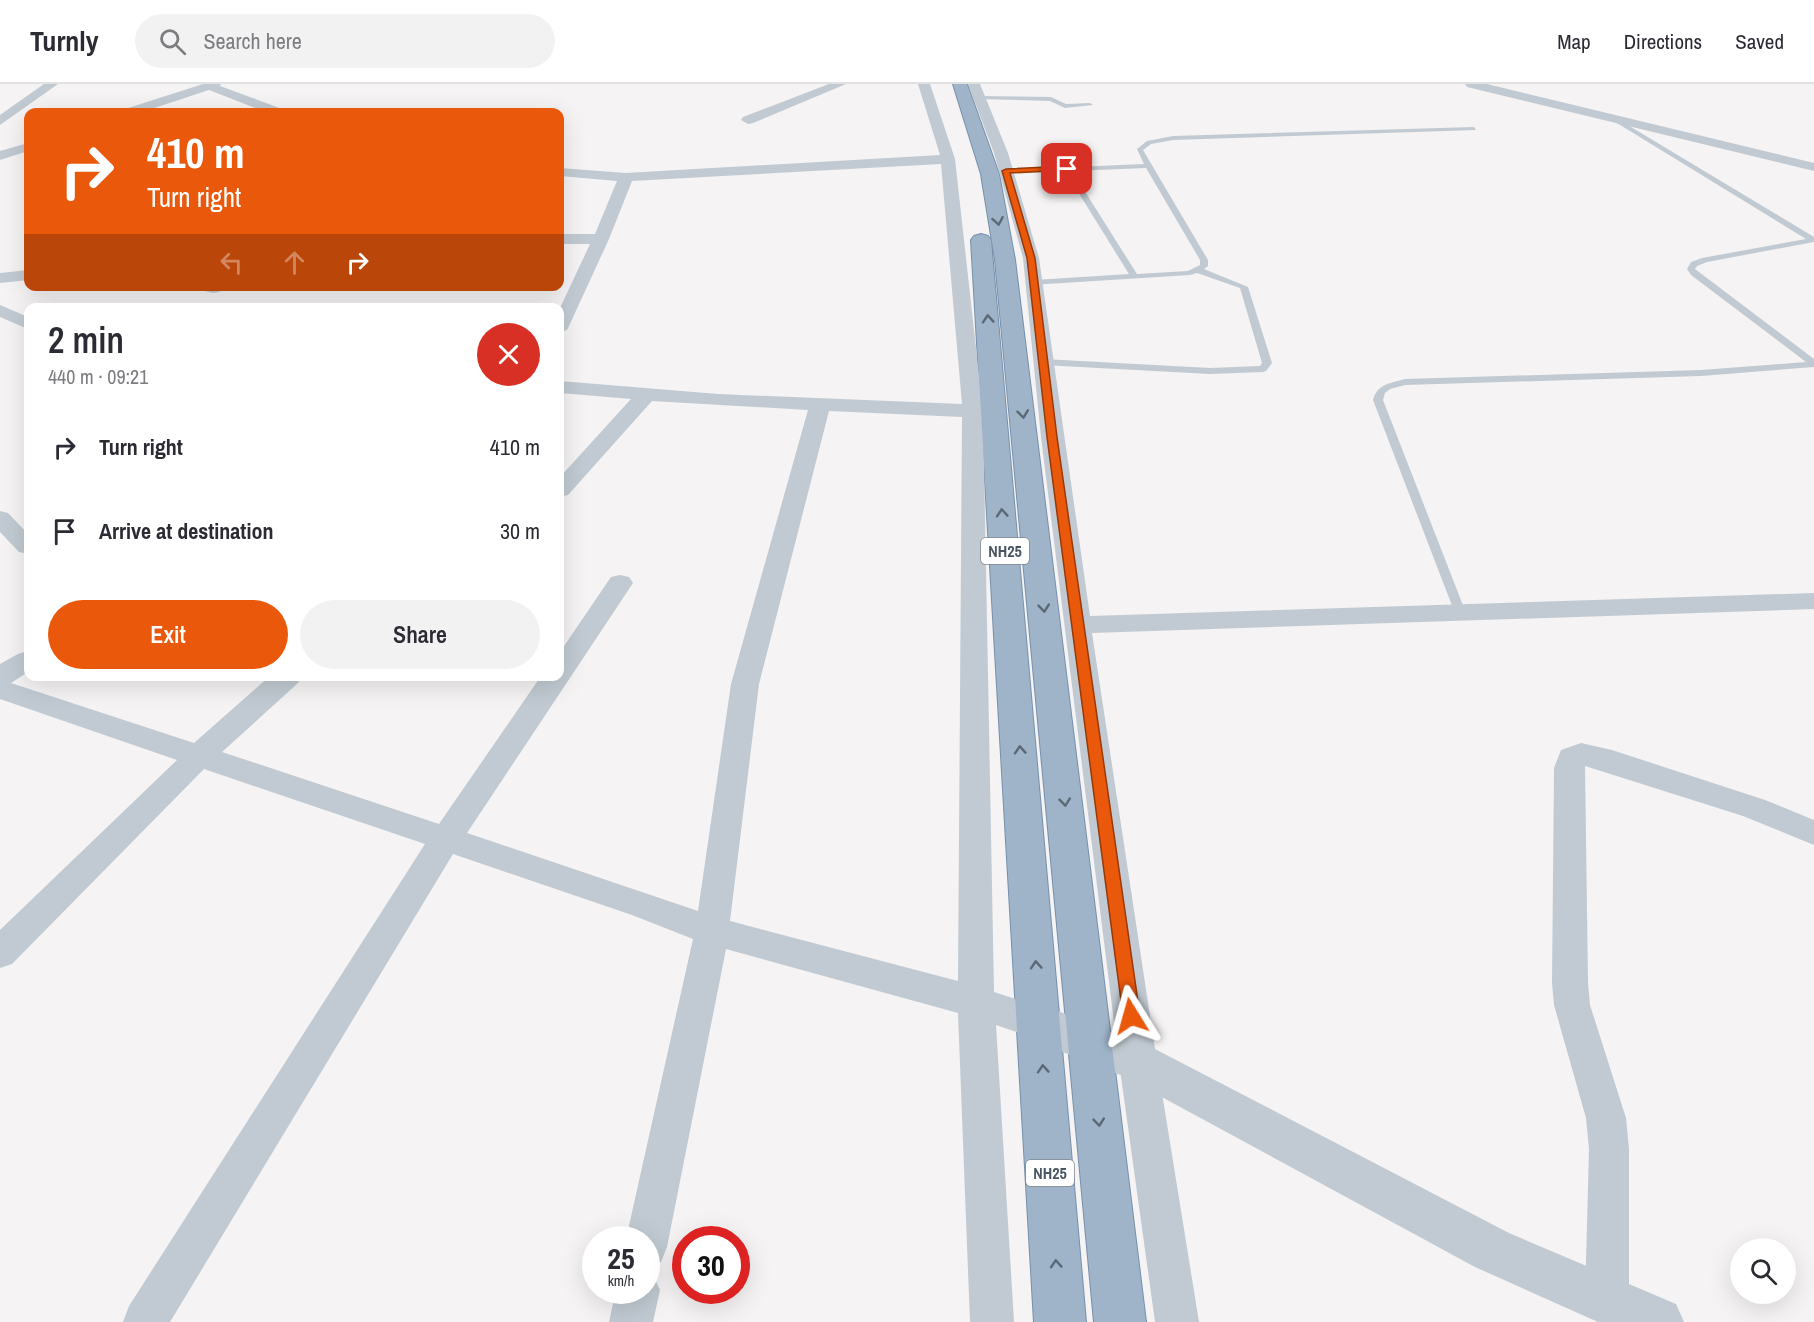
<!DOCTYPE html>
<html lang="en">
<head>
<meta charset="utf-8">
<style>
  body { margin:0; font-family:"Archivo Narrow",sans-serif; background:#f2f2f3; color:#2b2b33; height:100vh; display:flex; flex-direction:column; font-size:22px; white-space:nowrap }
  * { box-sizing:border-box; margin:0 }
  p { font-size:20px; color:#7c7c81 }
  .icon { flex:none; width:33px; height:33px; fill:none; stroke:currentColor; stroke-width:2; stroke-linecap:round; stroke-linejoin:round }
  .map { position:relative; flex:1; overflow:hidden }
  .sheet { position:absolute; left:24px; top:219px; width:540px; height:378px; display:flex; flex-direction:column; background:#fff; border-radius:12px; box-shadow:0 6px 24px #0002 }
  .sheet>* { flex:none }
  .guide { position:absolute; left:24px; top:24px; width:540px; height:183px; border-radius:12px; box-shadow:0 6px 24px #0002; background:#ea580c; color:#fff; overflow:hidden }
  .buttons { position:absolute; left:1730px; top:1154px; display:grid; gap:12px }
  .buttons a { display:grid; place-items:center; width:66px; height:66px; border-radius:50%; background:#fff; box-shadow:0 6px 24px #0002; font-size:30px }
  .speed { position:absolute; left:582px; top:1142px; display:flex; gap:12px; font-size:30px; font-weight:700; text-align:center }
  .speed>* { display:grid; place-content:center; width:78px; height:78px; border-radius:50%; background:#fff; box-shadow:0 6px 24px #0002; line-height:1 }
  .speed small { font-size:15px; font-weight:400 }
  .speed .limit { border:9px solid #d22; background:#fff; color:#111 }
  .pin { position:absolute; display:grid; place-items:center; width:51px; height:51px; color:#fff; margin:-26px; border-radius:12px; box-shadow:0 3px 9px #0006 }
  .me { position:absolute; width:66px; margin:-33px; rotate:352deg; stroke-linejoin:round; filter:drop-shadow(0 0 4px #0008) }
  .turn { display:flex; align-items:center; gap:21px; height:126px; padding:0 24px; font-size:27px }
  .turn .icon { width:78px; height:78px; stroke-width:2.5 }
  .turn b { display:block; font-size:42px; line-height:51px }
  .lanes { display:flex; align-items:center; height:57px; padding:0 24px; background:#0003; justify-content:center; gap:30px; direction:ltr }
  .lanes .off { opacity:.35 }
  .round { display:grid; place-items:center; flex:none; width:63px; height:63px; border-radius:32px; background:#f2f2f3 }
  .summary { display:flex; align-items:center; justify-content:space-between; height:102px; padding:0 24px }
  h1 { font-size:36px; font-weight:600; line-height:45px }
  .cta { display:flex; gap:12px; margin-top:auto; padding:12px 24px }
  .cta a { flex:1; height:69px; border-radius:36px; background:#ea580c; color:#fff; font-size:24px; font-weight:600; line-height:69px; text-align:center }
  .cta a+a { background:#f2f2f3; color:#2b2b33 }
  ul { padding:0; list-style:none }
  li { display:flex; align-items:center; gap:18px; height:84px; padding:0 24px }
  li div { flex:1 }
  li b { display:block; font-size:22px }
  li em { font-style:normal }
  header { display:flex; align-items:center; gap:36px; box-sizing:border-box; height:84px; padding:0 30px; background:#fff; border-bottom:2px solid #e1e1e2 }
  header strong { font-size:28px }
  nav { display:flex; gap:33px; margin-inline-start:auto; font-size:21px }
  .search { width:420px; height:54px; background:#f2f2f3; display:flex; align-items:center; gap:15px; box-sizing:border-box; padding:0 21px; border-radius:33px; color:#7c7c81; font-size:22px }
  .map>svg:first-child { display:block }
</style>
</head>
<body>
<header>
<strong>Turnly</strong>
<div class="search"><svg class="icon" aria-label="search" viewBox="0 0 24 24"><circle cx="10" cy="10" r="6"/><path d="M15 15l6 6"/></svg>Search here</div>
<nav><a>Map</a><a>Directions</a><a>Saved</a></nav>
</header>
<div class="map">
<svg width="1814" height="1238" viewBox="0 0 1814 1238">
  <rect width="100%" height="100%" fill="#f5f3f3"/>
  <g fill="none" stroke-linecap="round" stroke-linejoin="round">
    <defs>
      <g id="trunk">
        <polygon points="953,0 967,0 999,90 1015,176 1146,1238 1094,1238 995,176 981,90"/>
        <polygon points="981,150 988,152 991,156 1086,1238 1034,1238 971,156 974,152"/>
      </g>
    </defs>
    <use href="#trunk" stroke="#7690ad" stroke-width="2"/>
    <g fill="#c1cad2" fill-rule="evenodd">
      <polygon points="979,12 1051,13 1066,20 1090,19 1093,21 1065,24 1050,17 977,15"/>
      <path d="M 1612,34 L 1616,34 L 1814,153 L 1814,158 L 1707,178 L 1697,182 L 1695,185 L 1814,275 L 1814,283 L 1701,292 L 1405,301 L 1390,305 L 1385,309 L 1383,316 L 1466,529 L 1464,532 L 1456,532 L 1373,316 C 1377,300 1391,299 1405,295 L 1701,286 L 1806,278 L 1691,191 L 1687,185 L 1691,178 L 1702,174 L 1806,155 L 1612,36 Z"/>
      <path d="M 1474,43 L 1476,46 L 1173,56 L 1151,60 L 1143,66 L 1208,176 L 1208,182 L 1204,185 L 1248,203 L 1272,279 L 1266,287 L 1263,288 L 1210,290 L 1043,281 L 1038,278 L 1043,275 L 1210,284 L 1260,282 L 1262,279 L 1240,204 L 1197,189 L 1190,191 L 1031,201 L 1031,197 L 1034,196 L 1129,190 L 1065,87 L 1006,89 L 1004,86 L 1144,80 L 1137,65 L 1147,57 L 1173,52 ZM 1146,84 L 1200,176 L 1200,181 L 1188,187 L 1137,190 L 1072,87 Z"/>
    </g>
    <g fill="#c1cad2" fill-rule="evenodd">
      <polygon points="44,0 58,0 0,41 0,31"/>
      <polygon points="203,0 221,0 220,2 282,25 284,28 266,28 209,6 142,28 123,28 125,25"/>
      <polygon points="829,0 846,0 753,39 748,40 741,36 743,33"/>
      <path d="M 918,0 L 930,0 L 955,75 L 983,327 L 994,908 L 1053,927 L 1058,939 L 1053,951 L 1040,956 L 996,941 L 1014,1238 L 970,1238 L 958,929 L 726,865 L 667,1163 L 661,1178 L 646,1184 L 646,1155 L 626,1155 L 693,855 L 632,831 L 453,770 L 170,1238 L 123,1238 L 129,1222 L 425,760 L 204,685 L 12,880 L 0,884 L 0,846 L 177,676 L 0,615 L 0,580 L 18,570 L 28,567 L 28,588 L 11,599 L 194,659 L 270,592 L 302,592 L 298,599 L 222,668 L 439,740 L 541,592 L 560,592 L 560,568 L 611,493 L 620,491 L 629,493 L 633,499 L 467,749 L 698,827 L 731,600 L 808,326 L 652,317 L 568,411 L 560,413 L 560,393 L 631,315 L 560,309 L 560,297 L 718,310 L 962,320 L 941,80 L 632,97 L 609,155 L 569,242 L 567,246 L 560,248 L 560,224 L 590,160 L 560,160 L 560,150 L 595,150 L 617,97 L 560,92 L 560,84 L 626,89 L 940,71 ZM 829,327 L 962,333 L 958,897 L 730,837 L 759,600 Z"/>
      <polygon points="968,0 980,0 1008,69 1039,174 1090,532 1814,509 1814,525 1092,549 1157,978 1199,1238 1155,1238 1119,978 1041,353 1023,174 994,69"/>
      <polygon points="1465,0 1487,0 1814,79 1814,87 1467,3"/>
      <polygon points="28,59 28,67 0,76 0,67"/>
      <polygon points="28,186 28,196 0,199 0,189"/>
      <polygon points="198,202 221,202 222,204 219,208 213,209 200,206"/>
      <polygon points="0,221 28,233 28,245 0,233"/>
      <polygon points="0,427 8,429 28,450 28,470 19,468 0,448"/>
      <polygon points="1581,659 1612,666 1765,716 1814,736 1814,761 1743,732 1585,682 1588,899 1590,921 1626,1034 1629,1065 1629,1215 1623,1231 1607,1237 1591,1231 1585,1215 1589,1065 1586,1034 1554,921 1552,899 1554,684 1561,666"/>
      <polygon points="646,1188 653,1191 660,1206 653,1238 609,1238 616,1206 646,1206"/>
    </g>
    <polygon fill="#c1cad2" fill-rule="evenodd" points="1040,920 1153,964 1509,1149 1676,1220 1684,1238 1598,1238 1475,1183 1123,992 1025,953 1019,939 1025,925"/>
    <use href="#trunk" fill="#9fb4c9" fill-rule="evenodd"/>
  </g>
  <defs><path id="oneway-chevron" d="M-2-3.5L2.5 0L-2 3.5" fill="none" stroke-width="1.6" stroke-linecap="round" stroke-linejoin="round" transform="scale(1.5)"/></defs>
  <g stroke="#5b6976">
    <use href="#oneway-chevron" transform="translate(998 137) rotate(80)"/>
    <use href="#oneway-chevron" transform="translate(988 235) rotate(-94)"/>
    <use href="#oneway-chevron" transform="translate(1023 330) rotate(83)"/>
    <use href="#oneway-chevron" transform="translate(1002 429) rotate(-94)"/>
    <use href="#oneway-chevron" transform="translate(1044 524) rotate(84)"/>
    <use href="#oneway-chevron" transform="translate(1020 666) rotate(-94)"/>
    <use href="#oneway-chevron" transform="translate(1065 718) rotate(84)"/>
    <use href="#oneway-chevron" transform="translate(1036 881) rotate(-94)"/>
    <use href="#oneway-chevron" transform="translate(1043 985) rotate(-94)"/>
    <use href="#oneway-chevron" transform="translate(1099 1038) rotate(84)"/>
    <use href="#oneway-chevron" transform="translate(1056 1180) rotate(-94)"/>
  </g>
  <polygon fill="#ea580c" stroke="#983908" stroke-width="1.5" points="1067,82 1070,86 1010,89 1035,174 1057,353 1140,932 1138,938 1131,940 1125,938 1123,932 1047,353 1027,174 1002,87 1006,85"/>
  <g text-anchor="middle" stroke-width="5" stroke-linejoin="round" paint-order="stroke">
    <g fill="#fff" stroke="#808990" stroke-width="1.5">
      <rect x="981" y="454" width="48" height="26" rx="4.5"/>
      <rect x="1026" y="1076" width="48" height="26" rx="4.5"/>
    </g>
    <g font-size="16" font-weight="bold" fill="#4a5661">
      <text x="1005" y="473">NH25</text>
      <text x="1050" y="1095">NH25</text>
    </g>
  </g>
</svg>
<div class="buttons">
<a><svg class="icon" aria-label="search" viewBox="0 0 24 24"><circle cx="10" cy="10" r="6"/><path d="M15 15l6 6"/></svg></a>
</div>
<div class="speed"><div>25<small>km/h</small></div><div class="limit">30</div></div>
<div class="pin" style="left:1067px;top:85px;background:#d93025"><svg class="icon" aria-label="arrive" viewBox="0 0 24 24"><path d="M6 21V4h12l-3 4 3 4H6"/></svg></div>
<svg class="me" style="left:1131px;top:932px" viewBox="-20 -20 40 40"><path d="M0-17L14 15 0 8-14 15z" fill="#ea580c" stroke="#fff" stroke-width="4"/></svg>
<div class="guide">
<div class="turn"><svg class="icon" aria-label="right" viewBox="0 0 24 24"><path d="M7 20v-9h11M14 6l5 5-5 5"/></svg><div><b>410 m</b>Turn right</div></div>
<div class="lanes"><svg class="icon off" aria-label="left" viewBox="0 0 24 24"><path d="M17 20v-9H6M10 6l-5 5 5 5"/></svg><svg class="icon off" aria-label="ahead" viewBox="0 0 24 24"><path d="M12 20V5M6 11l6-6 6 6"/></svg><svg class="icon" aria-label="right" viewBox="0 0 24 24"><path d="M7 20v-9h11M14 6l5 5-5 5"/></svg></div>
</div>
<section class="sheet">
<div class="summary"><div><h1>2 min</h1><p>440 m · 09:21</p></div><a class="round" style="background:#d93025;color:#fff"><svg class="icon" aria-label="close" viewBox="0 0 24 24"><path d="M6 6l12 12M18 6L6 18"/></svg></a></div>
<ul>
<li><svg class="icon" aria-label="right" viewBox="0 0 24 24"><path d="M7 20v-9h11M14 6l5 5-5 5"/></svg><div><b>Turn right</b></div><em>410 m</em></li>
<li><svg class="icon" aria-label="arrive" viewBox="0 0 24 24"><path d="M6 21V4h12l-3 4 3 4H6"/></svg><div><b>Arrive at destination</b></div><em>30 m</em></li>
</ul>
<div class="cta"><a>Exit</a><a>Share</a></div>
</section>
</div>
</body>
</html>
